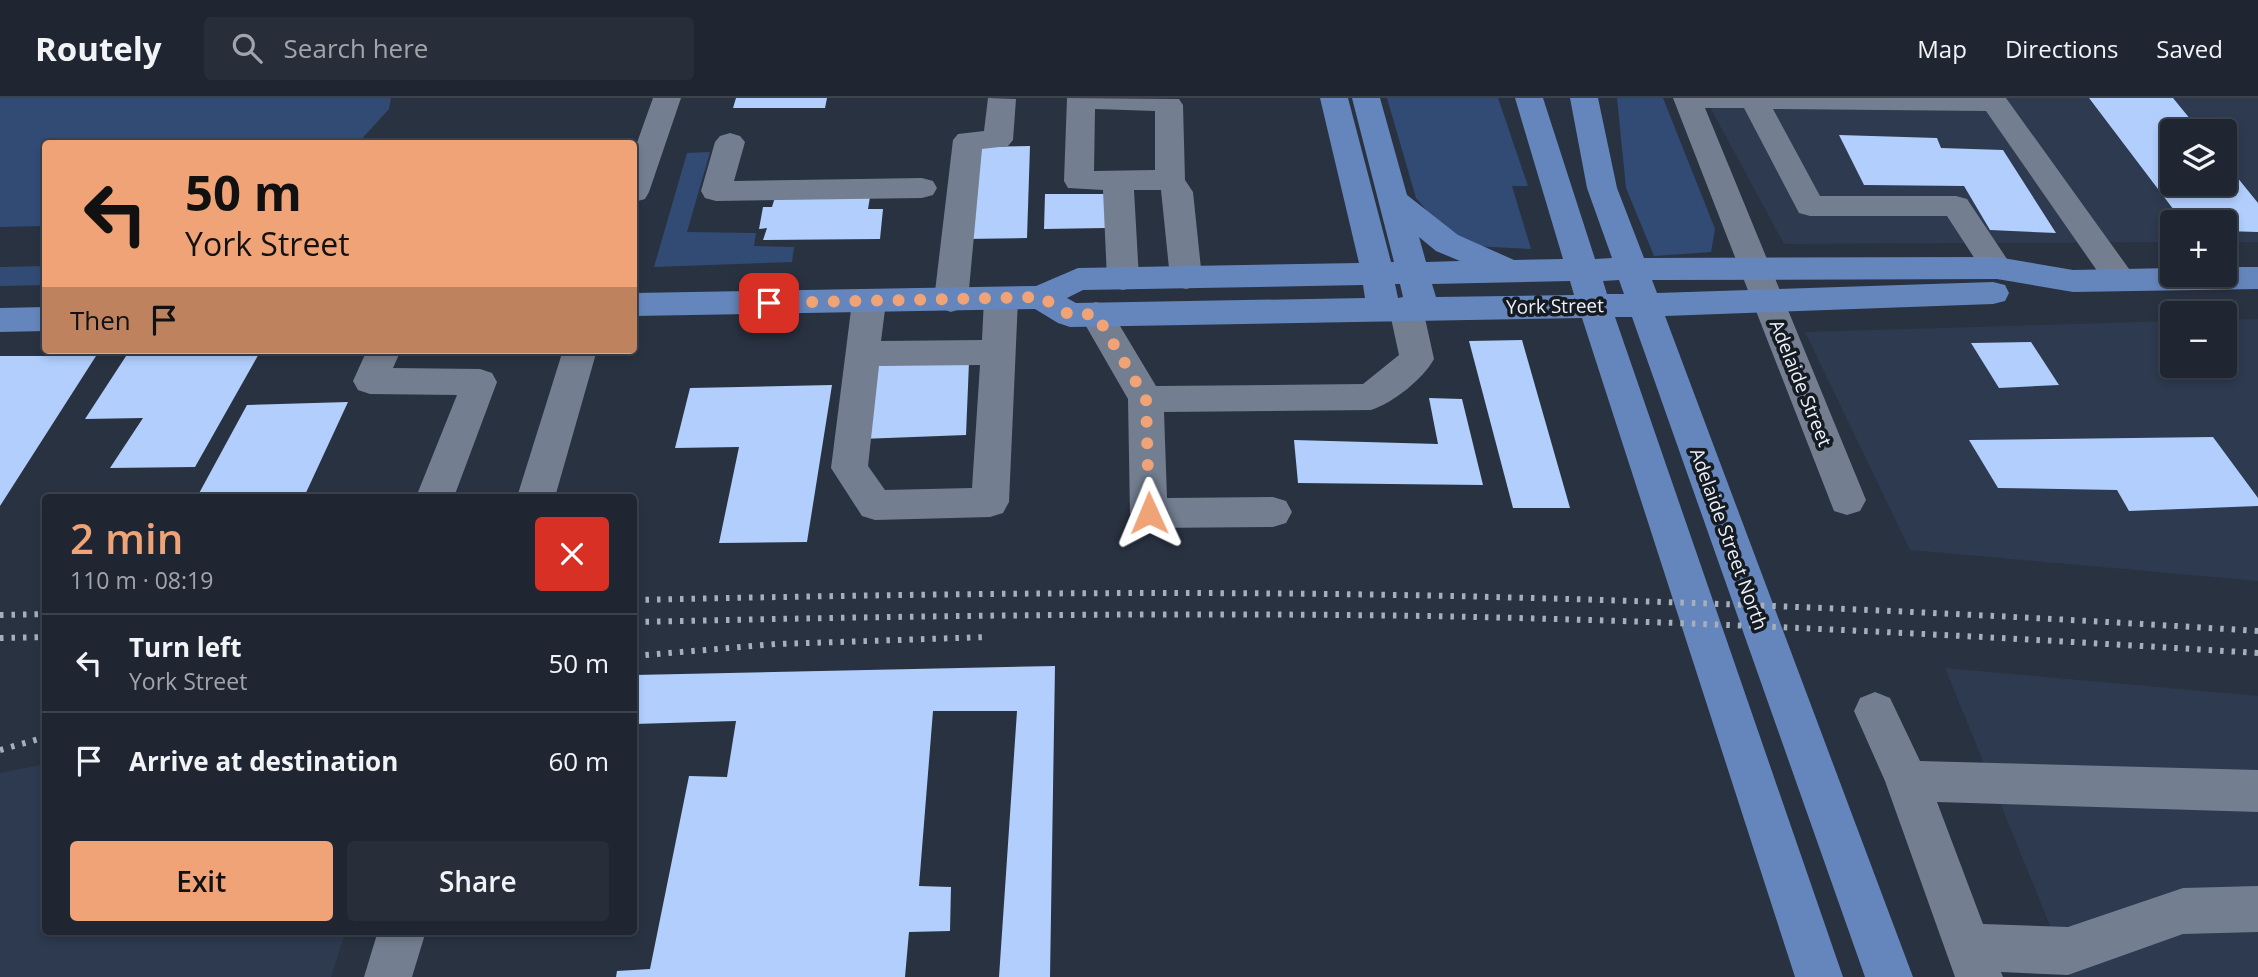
<!DOCTYPE html>
<html lang="en">
<head>
<meta charset="utf-8">
<style>
  body { margin:0; font-family:"Open Sans",sans-serif; background:#272e39; color:#f1f3f6; height:100vh; display:flex; flex-direction:column; font-size:26px; white-space:nowrap }
  * { box-sizing:border-box; margin:0 }
  p { font-size:23px; color:#a1a5ab }
  .icon { flex:none; width:38px; height:38px; fill:none; stroke:currentColor; stroke-width:2; stroke-linecap:round; stroke-linejoin:round }
  .map { position:relative; flex:1; overflow:hidden }
  .drawer { position:absolute; left:42px; top:396px; width:595px; height:441px; display:flex; flex-direction:column; background:#1f2631; border-radius:7px; box-shadow:0 4px 10px #0003,0 0 0 2px #3c434d }
  .drawer>* { flex:none }
  .banner { position:absolute; left:42px; top:42px; width:595px; height:214px; border-radius:7px; box-shadow:0 4px 10px #0003,0 0 0 2px #3c434d; background:#efa377; color:#111; overflow:hidden }
  .fabs { position:absolute; left:2160px; top:21px; display:grid; gap:14px }
  .fabs a { display:grid; place-items:center; width:77px; height:77px; border-radius:7px; background:#1f2631; box-shadow:0 4px 10px #0003,0 0 0 2px #3c434d; font-size:35px }
  .pin { position:absolute; display:grid; place-items:center; width:60px; height:60px; color:#fff; margin:-30px; border-radius:14px; box-shadow:0 4px 10px #0006 }
  .me { position:absolute; width:77px; margin:-38px; rotate:359deg; stroke-linejoin:round; filter:drop-shadow(0 0 5px #0008) }
  .turn { display:flex; align-items:center; gap:24px; height:147px; padding:0 28px; font-size:32px }
  .turn .icon { width:91px; height:91px; stroke-width:2.5 }
  .turn b { display:block; font-size:49px; line-height:60px }
  .then { display:flex; align-items:center; height:66px; padding:0 28px; background:#0003; gap:14px; font-size:26px }
  .round { display:grid; place-items:center; flex:none; width:74px; height:74px; border-radius:7px; background:#272e39 }
  .summary { display:flex; align-items:center; justify-content:space-between; height:119px; padding:0 28px }
  h1 { font-size:42px; font-weight:600; line-height:52px; color:#efa377 }
  .primary-button { display:flex; gap:14px; margin-top:auto; padding:14px 28px }
  .primary-button a { flex:1; height:80px; border-radius:7px; background:#efa377; color:#111; font-size:28px; font-weight:600; line-height:80px; text-align:center }
  .primary-button a+a { background:#272e39; color:#f1f3f6 }
  ul { padding:0; list-style:none }
  li { display:flex; align-items:center; gap:21px; height:98px; padding:0 28px; border-top:2px solid #3c434d }
  li div { flex:1 }
  li b { display:block; font-size:26px }
  li em { font-style:normal }
  header { display:flex; align-items:center; gap:42px; box-sizing:border-box; height:98px; padding:0 35px; background:#1f2631; border-bottom:2px solid #3c434d }
  header strong { font-size:33px }
  nav { display:flex; gap:38px; margin-inline-start:auto; font-size:24px }
  .search { width:490px; height:63px; background:#272e39; display:flex; align-items:center; gap:18px; box-sizing:border-box; padding:0 24px; border-radius:7px; color:#a1a5ab; font-size:26px }
  .map>svg:first-child { display:block }
</style>
</head>
<body>
<header>
<strong>Routely</strong>
<div class="search"><svg class="icon" aria-label="search" viewBox="0 0 24 24"><circle cx="10" cy="10" r="6"/><path d="M15 15l6 6"/></svg>Search here</div>
<nav><a>Map</a><a>Directions</a><a>Saved</a></nav>
</header>
<div class="map">
<svg width="2258" height="879" viewBox="0 0 2258 879">
  <rect width="100%" height="100%" fill="#293241"/>
  <g fill="#2d3a4f" fill-rule="evenodd">
    <path d="M 1705,0 L 2258,0 L 2258,144 L 2224,144 L 2224,124 L 2172,124 L 2172,144 L 1784,146 ZM 2172,33 L 2224,33 L 2224,86 L 2172,86 Z"/>
    <polygon points="2258,221 2258,483 1910,452 1805,234 2172,223 2172,268 2224,268 2224,222"/>
    <polygon points="1945,570 2258,598 2258,879 2071,879"/>
    <polygon points="45,666 46,833 346,833 331,879 0,879 0,675"/>
  </g>
  <g fill="#324b75">
    <polygon points="0,0 391,0 389,11 358,45 46,46 45,128 0,129"/>
    <polygon points="1387,0 1498,0 1528,88 1512,88 1531,151 1474,148 1439,127 1416,100"/>
    <polygon points="1617,0 1663,0 1715,131 1711,154 1654,158 1626,90"/>
    <polygon points="710,54 687,134 756,135 754,148 794,149 792,164 654,169 687,55"/>
    <polygon points="45,168 45,187 0,188 0,169"/>
  </g>
  <g fill="#b1cefd">
    <polygon points="736,0 827,0 825,10 733,10"/>
    <polygon points="2089,0 2173,0 2200,33 2172,33 2172,86 2224,86 2224,63 2258,105 2258,134 2224,133 2224,124 2183,124"/>
    <polygon points="1839,37 1937,40 1941,50 2003,52 2056,135 1990,132 1964,88 1864,87"/>
    <polygon points="1030,48 1027,140 964,141 972,49"/>
    <polygon points="1045,96 1104,96 1106,130 1044,131"/>
    <polygon points="775,99 870,99 868,111 883,111 880,141 763,142 767,130 759,131 763,109 772,109"/>
    <polygon points="1522,242 1570,410 1513,410 1469,243"/>
    <polygon points="2031,244 2059,287 1999,290 1971,245"/>
    <polygon points="260,254 195,369 110,370 143,320 85,321 128,255"/>
    <polygon points="0,258 96,258 0,408"/>
    <polygon points="969,264 966,337 861,341 868,267"/>
    <polygon points="832,287 807,444 719,445 739,349 675,350 690,290"/>
    <polygon points="1429,300 1462,301 1483,387 1298,385 1294,342 1438,346"/>
    <polygon points="348,304 304,399 197,399 247,307"/>
    <polygon points="2213,339 2258,400 2258,408 2129,413 2117,392 1998,390 1969,342"/>
    <polygon points="1055,568 1050,879 999,879 1017,613 933,613 919,788 951,789 950,833 909,834 905,879 616,879 617,873 650,871 689,678 727,679 736,623 634,626 634,577"/>
  </g>
  <g fill="none" stroke-linecap="round" stroke-linejoin="round">
    <g fill="#737e90" fill-rule="evenodd">
      <polygon points="653,0 681,0 649,94 645,101 634,104 634,53"/>
      <polygon points="988,0 1016,1 1013,42 1008,48 982,51 968,202 963,210 951,214 939,210 934,202 953,42 958,36 984,33"/>
      <path d="M 1067,0 L 1179,1 L 1183,7 L 1185,82 L 1193,94 L 1202,180 L 1198,188 L 1186,191 L 1174,188 L 1170,180 L 1161,92 L 1134,92 L 1139,181 L 1135,189 L 1123,192 L 1111,189 L 1107,181 L 1103,92 L 1068,90 L 1064,83 ZM 1095,11 L 1155,13 L 1155,72 L 1094,73 Z"/>
      <polygon points="1673,0 2006,0 2137,182 2133,190 2121,193 2109,190 1986,13 1773,11 1820,98 1956,98 1967,101 2013,170 2008,178 1997,181 1986,178 1947,118 1810,118 1799,115 1744,10 1705,10 1866,402 1860,413 1847,417 1834,413"/>
      <polygon points="730,35 740,38 745,44 734,83 922,80 933,83 937,90 933,97 922,100 716,103 705,100 701,93 715,44 720,38"/>
      <path d="M 1001,190 L 1013,193 L 1018,201 L 1009,404 L 1003,415 L 990,419 L 875,422 L 862,418 L 831,370 L 852,204 L 857,196 L 869,192 L 881,196 L 886,204 L 881,243 L 982,242 L 984,201 L 989,193 ZM 980,267 L 972,390 L 885,392 L 868,368 L 879,268 Z"/>
      <path d="M 1406,199 L 1418,203 L 1423,211 L 1434,261 C 1423,281 1393,305 1371,312 L 1164,314 L 1167,400 L 1273,399 L 1286,403 L 1292,414 L 1286,425 L 1273,429 L 1149,430 L 1136,426 L 1130,415 L 1128,301 L 1079,216 L 1084,208 L 1096,204 L 1108,208 L 1156,288 L 1363,286 L 1399,257 L 1389,211 L 1394,203 Z"/>
      <polygon points="367,252 401,252 393,270 480,271 492,275 497,284 454,399 416,399 457,297 370,296 358,292 353,283"/>
      <polygon points="563,252 597,252 555,399 517,399"/>
      <polygon points="1875,594 1890,600 1920,663 2258,672 2258,714 1937,704 1983,826 2068,829 2183,790 2258,788 2258,834 2183,836 2068,877 2001,874 2003,879 1955,879 1885,683 1854,613 1860,600"/>
      <polygon points="378,833 426,833 412,879 364,879"/>
    </g>
    <g fill="#6586bd" fill-rule="evenodd">
      <path d="M 1320,0 L 1348,0 L 1391,164 L 1394,164 L 1352,0 L 1380,0 L 1407,97 L 1458,137 L 1514,162 L 1563,161 L 1515,0 L 1543,0 L 1595,161 L 1612,160 L 1587,90 L 1570,0 L 1598,0 L 1617,90 L 1644,160 L 1997,159 L 2073,172 L 2172,170 L 2172,177 L 2224,177 L 2224,169 L 2258,169 L 2258,191 L 2073,194 L 1997,181 L 1652,182 L 1657,195 L 1993,184 L 2005,187 L 2009,195 L 2005,203 L 1993,206 L 1665,218 L 1913,879 L 1865,879 L 1632,219 L 1615,219 L 1843,879 L 1795,879 L 1582,220 L 1070,229 L 1058,225 L 1035,211 L 634,218 L 634,195 L 1036,188 L 1078,170 L 1359,165 ZM 1419,139 L 1436,153 L 1460,163 L 1426,164 ZM 1619,182 L 1624,196 L 1607,196 L 1603,183 ZM 1570,183 L 1574,197 L 1436,199 L 1432,186 ZM 1395,186 L 1400,186 L 1403,199 L 1398,200 ZM 1363,187 L 1365,200 L 1076,205 L 1067,200 L 1083,192 Z"/>
      <polygon points="46,209 46,233 0,234 0,210"/>
    </g>
    <g stroke="#a7afbb" stroke-width="6" stroke-dasharray="3.5 8" stroke-linecap="butt">
      <path d="M 634,502 C 906,496 1178,492 1450,498 C 1720,504 1989,516 2258,533"/>
      <polyline points="0,517 46,516"/>
      <path d="M 634,524 C 898,518 1162,514 1426,518 C 1704,523 1981,538 2258,555"/>
      <polyline points="0,540 46,539"/>
      <polyline points="634,558 776,546 989,539"/>
      <polyline points="0,652 46,639"/>
    </g>
  </g>
  <g fill="none" stroke-linecap="round" stroke-linejoin="round">
    <polyline stroke="#efa377" stroke-width="12" stroke-dasharray="0 21.6" points="769,205 1041,199 1070,217 1096,216 1146,301 1149,415"/>
  </g>
  <g text-anchor="middle" stroke-width="7" stroke-linejoin="round" paint-order="stroke">
    <g font-size="19" fill="#ebf2fc" stroke="#161a21">
      <text transform="translate(1555 208) rotate(-1)" y="7">York Street</text>
      <text transform="translate(1801 285) rotate(68)" y="7">Adelaide Street</text>
      <text transform="translate(1729 441) rotate(70)" y="7">Adelaide Street North</text>
    </g>
  </g>
</svg>
<div class="fabs">
<a><svg class="icon" aria-label="layers" viewBox="0 0 24 24"><path d="M12 4l9 5-9 5-9-5zM3 14l9 5 9-5"/></svg></a>
<a>+</a>
<a>−</a>
</div>
<div class="pin" style="left:769px;top:205px;background:#d93025"><svg class="icon" aria-label="arrive" viewBox="0 0 24 24"><path d="M6 21V4h12l-3 4 3 4H6"/></svg></div>
<svg class="me" style="left:1149px;top:415px" viewBox="-20 -20 40 40"><path d="M0-17L14 15 0 8-14 15z" fill="#efa377" stroke="#fff" stroke-width="4"/></svg>
<div class="banner">
<div class="turn"><svg class="icon" aria-label="left" viewBox="0 0 24 24"><path d="M17 20v-9H6M10 6l-5 5 5 5"/></svg><div><b>50 m</b>York Street</div></div>
<div class="then">Then<svg class="icon" aria-label="arrive" viewBox="0 0 24 24"><path d="M6 21V4h12l-3 4 3 4H6"/></svg></div>
</div>
<section class="drawer">
<div class="summary"><div><h1>2 min</h1><p>110 m · 08:19</p></div><a class="round" style="background:#d93025;color:#fff"><svg class="icon" aria-label="close" viewBox="0 0 24 24"><path d="M6 6l12 12M18 6L6 18"/></svg></a></div>
<ul>
<li><svg class="icon" aria-label="left" viewBox="0 0 24 24"><path d="M17 20v-9H6M10 6l-5 5 5 5"/></svg><div><b>Turn left</b><p>York Street</p></div><em>50 m</em></li>
<li><svg class="icon" aria-label="arrive" viewBox="0 0 24 24"><path d="M6 21V4h12l-3 4 3 4H6"/></svg><div><b>Arrive at destination</b></div><em>60 m</em></li>
</ul>
<div class="primary-button"><a>Exit</a><a>Share</a></div>
</section>
</div>
</body>
</html>
